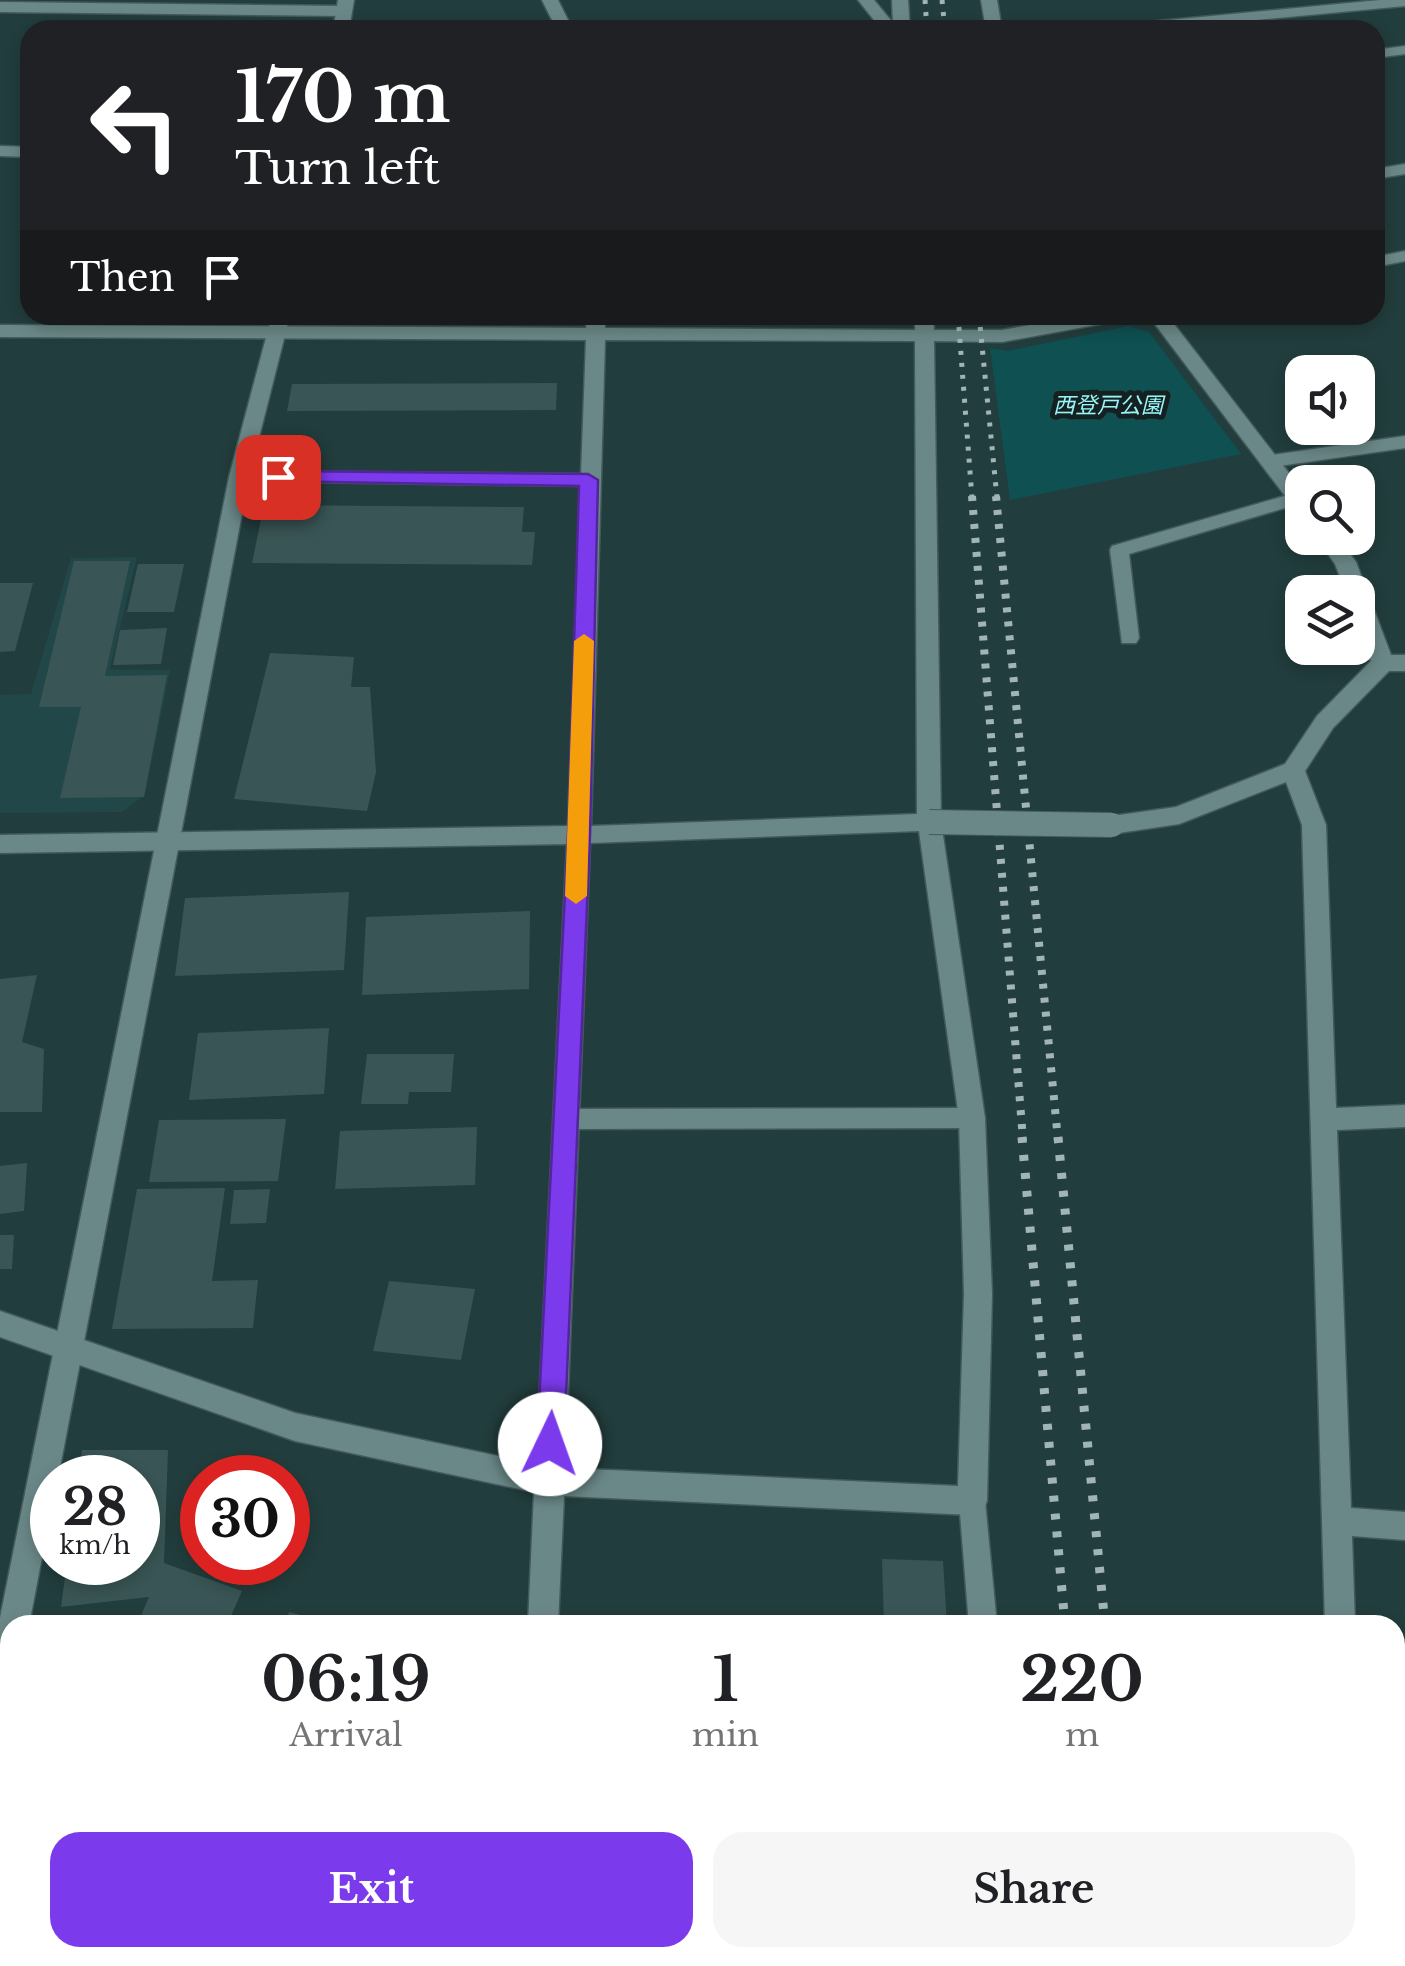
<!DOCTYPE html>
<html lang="en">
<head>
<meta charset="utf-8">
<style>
  body { margin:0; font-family:"Libre Baskerville","Noto Sans JP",serif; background:#f6f6f6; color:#202124; height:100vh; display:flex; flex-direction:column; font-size:38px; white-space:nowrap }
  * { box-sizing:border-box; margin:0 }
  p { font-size:32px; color:#757577 }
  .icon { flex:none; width:55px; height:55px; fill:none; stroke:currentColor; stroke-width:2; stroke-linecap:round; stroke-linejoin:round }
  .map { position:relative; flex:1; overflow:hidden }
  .sheet { position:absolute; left:0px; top:1615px; width:1405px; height:352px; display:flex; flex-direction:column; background:#fff; border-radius:30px 30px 0 0; box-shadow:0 5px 15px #0003 }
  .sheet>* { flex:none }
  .guide { position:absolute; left:20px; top:20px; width:1365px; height:305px; border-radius:30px; box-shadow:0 5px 15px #0003; background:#202124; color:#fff; overflow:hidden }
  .fabs { position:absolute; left:1285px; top:355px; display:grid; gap:20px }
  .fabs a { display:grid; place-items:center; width:90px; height:90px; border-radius:20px; background:#fff; box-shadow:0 5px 15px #0003; font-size:50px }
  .speed { position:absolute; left:30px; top:1455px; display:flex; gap:20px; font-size:50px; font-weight:700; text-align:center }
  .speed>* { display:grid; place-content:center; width:130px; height:130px; border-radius:50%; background:#fff; box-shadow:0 5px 15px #0003; line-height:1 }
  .speed small { font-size:25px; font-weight:400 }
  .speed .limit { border:15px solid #d22; background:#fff; color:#111 }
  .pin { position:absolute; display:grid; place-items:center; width:85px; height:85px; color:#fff; margin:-42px; border-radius:20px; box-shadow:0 5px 15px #0006 }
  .me { position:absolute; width:110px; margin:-55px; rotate:3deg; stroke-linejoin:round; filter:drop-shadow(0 0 8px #0008) }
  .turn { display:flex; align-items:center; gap:35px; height:210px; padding:0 50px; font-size:45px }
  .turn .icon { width:130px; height:130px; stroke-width:2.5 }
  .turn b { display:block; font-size:70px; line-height:85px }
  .then { display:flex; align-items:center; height:95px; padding:0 50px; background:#0003; gap:20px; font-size:38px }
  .eta { display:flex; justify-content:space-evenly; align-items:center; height:170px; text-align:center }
  .eta b { font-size:60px; font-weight:700; line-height:70px }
  .primary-button { display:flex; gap:20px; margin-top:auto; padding:20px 50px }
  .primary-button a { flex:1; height:115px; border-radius:30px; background:#7c3aed; color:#fff; font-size:40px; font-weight:700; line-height:115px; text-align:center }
  .primary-button a+a { background:#f6f6f6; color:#202124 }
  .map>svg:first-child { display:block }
</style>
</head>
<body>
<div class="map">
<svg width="1405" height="1966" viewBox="0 0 1405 1966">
  <rect width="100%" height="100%" fill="#223d3d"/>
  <polygon fill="#214748" points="137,557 110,669 170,670 145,795 122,812 0,813 0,695 31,694 71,558"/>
  <polygon fill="#0f5052" points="1128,326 1149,332 1241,454 1010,500 990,348 1007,351"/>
  <g fill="#3a5555">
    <polygon points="137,315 227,315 227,321 136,325"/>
    <polygon points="557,383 556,410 287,411 292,384"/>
    <polygon points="264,505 524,507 522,532 535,532 532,565 252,563"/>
    <polygon points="74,561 130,561 105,676 167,675 144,797 60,798 81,707 39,707"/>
    <polygon points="138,564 184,564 174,612 127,612"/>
    <polygon points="0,583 33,583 15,651 0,652"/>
    <polygon points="167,628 161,664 113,665 120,630"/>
    <polygon points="270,653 354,657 351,687 370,687 376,772 367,811 234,799"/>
    <polygon points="349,892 344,970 175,976 185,898"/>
    <polygon points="530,911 529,989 362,995 366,917"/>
    <polygon points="37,975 22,1042 44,1049 42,1112 0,1112 0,979"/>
    <polygon points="329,1028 324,1094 189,1100 198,1033"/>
    <polygon points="367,1054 454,1054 451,1092 409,1092 408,1104 361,1104"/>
    <polygon points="286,1119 278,1181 149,1182 159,1120"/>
    <polygon points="477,1127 475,1185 335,1189 340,1131"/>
    <polygon points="27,1163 24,1211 0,1214 0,1166"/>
    <polygon points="225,1188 212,1281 258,1280 253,1328 112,1329 137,1189"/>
    <polygon points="270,1189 266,1223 230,1224 234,1190"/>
    <polygon points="0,1235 14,1235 12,1269 0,1269"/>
    <polygon points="389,1281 475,1289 461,1360 373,1351"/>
    <polygon points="82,1450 168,1450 164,1563 242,1591 227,1625 137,1625 149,1597 61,1607 67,1562 138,1562 138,1478 78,1478"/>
    <polygon points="882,1559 943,1561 947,1625 884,1625"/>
    <polygon points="289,1612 335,1624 335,1625 286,1625"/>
    <polygon points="7,1844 10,1958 110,1958 110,1966 0,1966"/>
    <polygon points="151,1958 247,1958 247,1966 150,1966"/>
    <rect x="296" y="1958" width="177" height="8"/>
  </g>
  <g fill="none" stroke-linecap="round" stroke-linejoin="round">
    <defs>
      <g id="service">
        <polygon points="1380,0 1405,0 1405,6 1152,30 1099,30 1106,26"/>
        <polygon points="1405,46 1405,54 1375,58 1375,50"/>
        <polygon points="1405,164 1405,174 1375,179 1375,169"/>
        <polygon points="1405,436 1405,448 1272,467 1263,461 1272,455"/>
        <polygon points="239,471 588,474 597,480 588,486 233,481 230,477"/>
        <polygon points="1298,492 1302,493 1302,503 1129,554 1139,638 1136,643 1122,643 1110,550 1112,546"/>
        <polygon points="972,1108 980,1111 984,1118 980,1125 972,1128 566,1129 558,1126 554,1119 558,1112 566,1109"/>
        <polygon points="972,1488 981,1492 985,1501 997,1625 969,1625 959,1501 963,1492"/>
      </g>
      <g id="minor">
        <polygon points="542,0 558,0 573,30 557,30"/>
        <polygon points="858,0 874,0 893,23 892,0 908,0 910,30 882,30"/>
        <polygon points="981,0 997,0 1002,30 986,30"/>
        <polygon points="0,2 344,6 352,11 344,16 0,12"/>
        <polygon points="0,146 30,147 30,157 0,156"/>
        <polygon points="1405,251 1405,261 1375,267 1375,257"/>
        <path d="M 587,315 L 605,315 L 605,328 L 915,330 L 915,315 L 933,315 L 934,330 L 1002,330 L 1086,315 L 1126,315 L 1117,321 L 1002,342 L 934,341 L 941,822 L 985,1118 L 992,1294 L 987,1501 L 983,1511 L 972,1515 L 564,1496 L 558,1625 L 528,1625 L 534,1492 L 295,1441 L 0,1337 L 0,1311 L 295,1413 L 536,1464 L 567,844 L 0,853 L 0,835 L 568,826 L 586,340 L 0,337 L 0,325 L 586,328 ZM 605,340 L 915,341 L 917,814 L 591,826 ZM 919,831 L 959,1118 L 964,1294 L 958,1486 L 565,1468 L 590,843 Z"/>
        <polygon points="1148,315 1167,315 1302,490 1302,511 1295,509"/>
        <polygon points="1317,538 1338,538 1356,562 1391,655 1405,655 1405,671 1389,671 1333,728 1305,771 1326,825 1336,1108 1405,1105 1405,1127 1337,1130 1351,1508 1405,1512 1405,1540 1352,1536 1355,1625 1325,1625 1302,825 1286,782 1179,824 1112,834 1100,825 1112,816 1176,807 1285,764 1317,716 1371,661 1358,624 1358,592 1346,592 1335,564"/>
        <polygon points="0,1720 10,1724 10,1756 0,1752"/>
        <rect x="511" y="1958" width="34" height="8"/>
        <rect x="994" y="1958" width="34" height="8"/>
        <rect x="1326" y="1958" width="34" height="8"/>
      </g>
      <g id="tertiary">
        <polygon points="338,0 354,0 349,30 333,30"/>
        <polygon points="272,315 290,315 249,477 58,1478 52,1478 52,1505 29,1625 10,1625 10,1708 0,1712 0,1618 229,477"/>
      </g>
    </defs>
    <use href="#service" stroke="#435a5b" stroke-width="3"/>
    <use href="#minor" stroke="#435a5b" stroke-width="3"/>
    <use href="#tertiary" stroke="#435a5b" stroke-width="3"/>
    <use href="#service" fill="#6b8888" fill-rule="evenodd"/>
    <use href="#minor" fill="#6b8888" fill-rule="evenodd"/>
    <use href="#tertiary" fill="#6b8888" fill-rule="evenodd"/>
    <g stroke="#a2b5b5" stroke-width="5" stroke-dasharray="4 8" stroke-linecap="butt">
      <polyline points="925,0 927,30"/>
      <polyline points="942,0 945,30"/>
      <polyline points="958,315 972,498"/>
      <polyline points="979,315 997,498"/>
    </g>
    <g stroke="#a2b5b5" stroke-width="8" stroke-dasharray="5 9" stroke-linecap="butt">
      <polyline points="972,496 1023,1140"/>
      <polyline points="996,496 1058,1140"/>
    </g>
    <g stroke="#a2b5b5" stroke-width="9" stroke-dasharray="6 12" stroke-linecap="butt">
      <polyline points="1022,1137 1065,1625"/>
      <polyline points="1058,1137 1105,1625"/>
      <polyline points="1095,1958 1095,1966"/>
      <polyline points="1137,1958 1138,1966"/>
    </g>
    <defs>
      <polyline id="pedestrian-bridge" points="929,822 1112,825"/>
    </defs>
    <use href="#pedestrian-bridge" stroke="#435a5b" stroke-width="26" stroke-linecap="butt"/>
    <use href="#pedestrian-bridge" stroke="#6b8888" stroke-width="24"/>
  </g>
  <polygon fill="#7c3aed" stroke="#51269a" stroke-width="2.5" points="278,471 588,474 598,480 590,835 564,1444 560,1453 550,1457 541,1453 537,1444 568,835 579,486 271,481 271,473"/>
  <polygon fill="#f59e0b" points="584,634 594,641 587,896 576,904 565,896 574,641"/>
  <g text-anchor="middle" stroke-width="10" stroke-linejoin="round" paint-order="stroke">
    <g font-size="22" font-style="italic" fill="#98f6f9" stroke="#152121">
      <text x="1108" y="413">西登戸公園</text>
    </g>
  </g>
</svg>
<div class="fabs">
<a><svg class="icon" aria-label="sound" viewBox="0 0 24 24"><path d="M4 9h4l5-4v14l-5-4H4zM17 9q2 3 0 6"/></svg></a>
<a><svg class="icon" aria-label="search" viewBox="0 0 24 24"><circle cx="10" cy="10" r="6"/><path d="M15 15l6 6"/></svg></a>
<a><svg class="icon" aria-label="layers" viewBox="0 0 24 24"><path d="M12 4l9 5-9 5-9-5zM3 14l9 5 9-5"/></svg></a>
</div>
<div class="speed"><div>28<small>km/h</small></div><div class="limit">30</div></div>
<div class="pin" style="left:278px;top:477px;background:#d93025"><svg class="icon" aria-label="arrive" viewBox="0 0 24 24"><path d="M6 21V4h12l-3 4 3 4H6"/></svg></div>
<svg class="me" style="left:550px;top:1444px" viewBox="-20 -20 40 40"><circle r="19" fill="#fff"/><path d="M0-13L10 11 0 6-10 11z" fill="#7c3aed"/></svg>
<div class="guide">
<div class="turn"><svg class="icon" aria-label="left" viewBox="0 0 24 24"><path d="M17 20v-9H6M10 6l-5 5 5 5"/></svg><div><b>170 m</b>Turn left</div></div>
<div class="then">Then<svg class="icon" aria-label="arrive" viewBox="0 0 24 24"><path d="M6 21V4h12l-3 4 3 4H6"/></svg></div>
</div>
<section class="sheet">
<div class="eta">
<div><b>06:19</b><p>Arrival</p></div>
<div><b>1</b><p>min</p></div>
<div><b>220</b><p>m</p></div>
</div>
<div class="primary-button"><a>Exit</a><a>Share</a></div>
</section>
</div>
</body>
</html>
